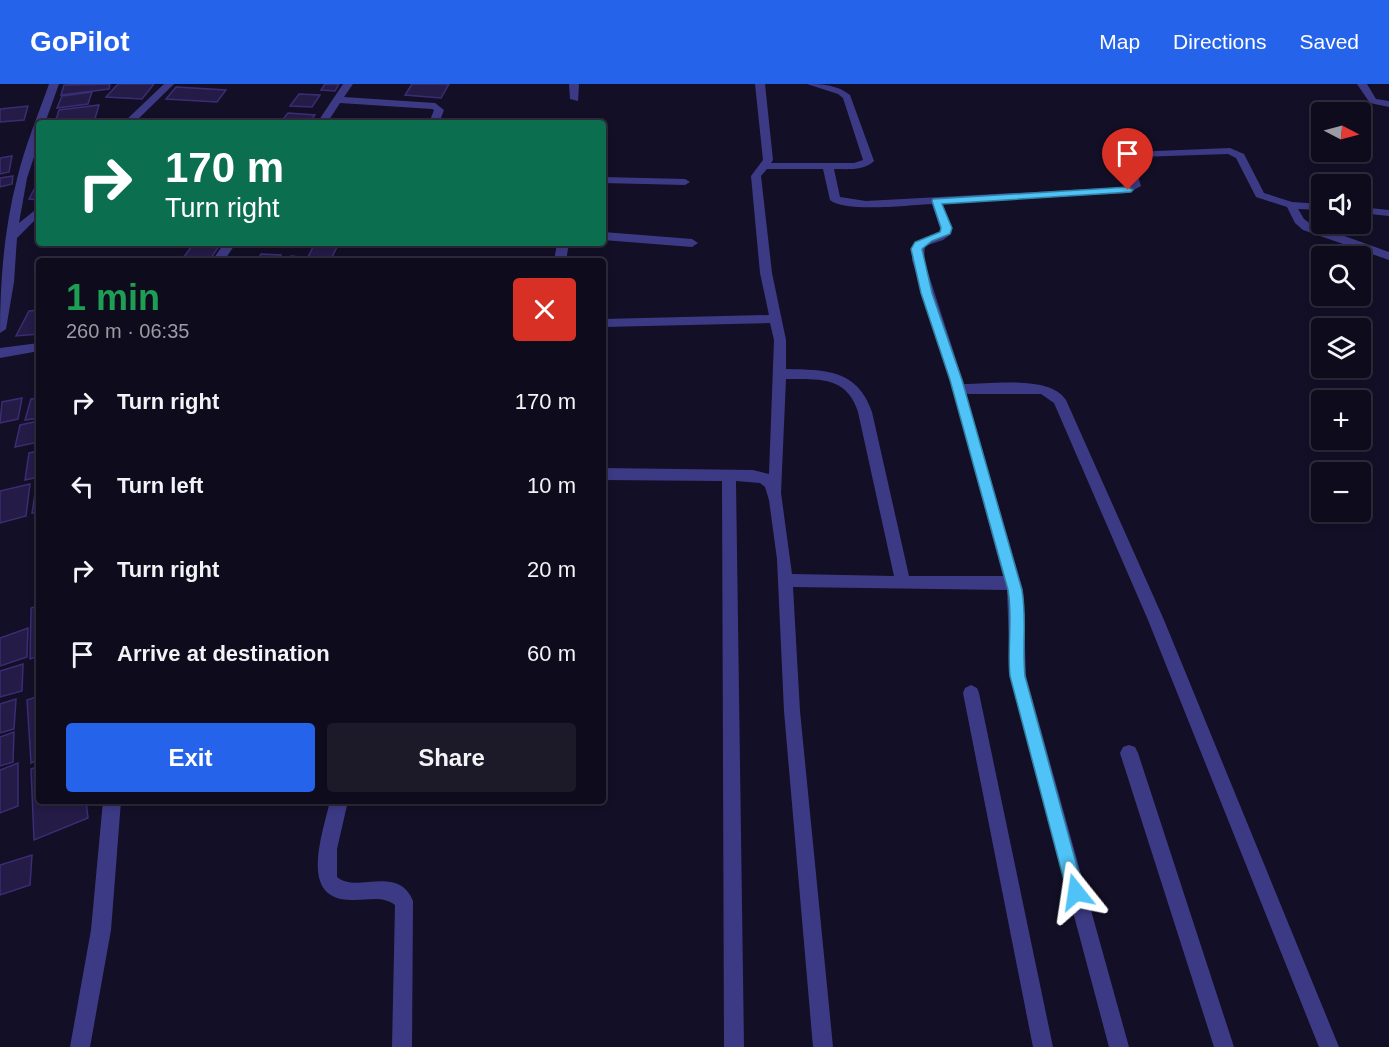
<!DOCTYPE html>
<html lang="en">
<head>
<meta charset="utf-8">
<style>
  body { margin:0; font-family:Arial,sans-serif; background:#1c1929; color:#f1f3f6; height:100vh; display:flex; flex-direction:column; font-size:22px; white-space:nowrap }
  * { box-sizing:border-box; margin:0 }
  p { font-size:20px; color:#9b9ba3 }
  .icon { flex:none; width:33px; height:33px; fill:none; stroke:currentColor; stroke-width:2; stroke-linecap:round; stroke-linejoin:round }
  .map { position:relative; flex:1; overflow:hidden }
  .side { position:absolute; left:36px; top:174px; width:570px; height:546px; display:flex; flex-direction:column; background:#0e0b1c; border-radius:6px; box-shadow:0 3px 9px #0003,0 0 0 2px #2e2b3b }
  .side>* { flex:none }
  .hud { position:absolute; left:36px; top:36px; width:570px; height:126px; border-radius:6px; box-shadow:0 3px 9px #0003,0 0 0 2px #2e2b3b; background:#0b6e4f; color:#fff; overflow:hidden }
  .needle { width:39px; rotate:96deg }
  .fabs { position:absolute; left:1311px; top:18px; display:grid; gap:12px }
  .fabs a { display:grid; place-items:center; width:60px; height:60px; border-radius:6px; background:#0e0b1c; box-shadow:0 3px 9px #0003,0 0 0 2px #2e2b3b; font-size:30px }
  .pin { position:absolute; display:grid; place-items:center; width:51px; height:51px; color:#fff; margin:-62px -26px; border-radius:50% 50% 50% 0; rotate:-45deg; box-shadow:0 0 6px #0007 }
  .pin .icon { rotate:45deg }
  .me { position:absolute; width:66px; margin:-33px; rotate:345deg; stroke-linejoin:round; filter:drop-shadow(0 0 4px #0008) }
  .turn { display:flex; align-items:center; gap:21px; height:126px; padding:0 30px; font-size:27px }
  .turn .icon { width:78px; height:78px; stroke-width:2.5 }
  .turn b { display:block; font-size:42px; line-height:51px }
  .round { display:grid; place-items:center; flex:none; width:63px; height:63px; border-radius:6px; background:#1c1929 }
  .summary { display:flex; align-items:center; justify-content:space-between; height:102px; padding:0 30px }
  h1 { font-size:36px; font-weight:700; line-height:45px; color:#1e9e55 }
  .button { display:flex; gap:12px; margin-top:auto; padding:12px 30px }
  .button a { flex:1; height:69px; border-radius:6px; background:#2563eb; color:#fff; font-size:24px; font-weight:700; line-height:69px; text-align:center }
  .button a+a { background:#1c1929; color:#f1f3f6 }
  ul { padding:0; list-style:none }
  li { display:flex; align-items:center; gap:18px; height:84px; padding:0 30px }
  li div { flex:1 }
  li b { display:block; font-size:22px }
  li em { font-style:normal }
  header { display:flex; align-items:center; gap:36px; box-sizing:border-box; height:84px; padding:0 30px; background:#2563eb; color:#fff }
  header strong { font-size:28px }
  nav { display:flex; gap:33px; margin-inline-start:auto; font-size:21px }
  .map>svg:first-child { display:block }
</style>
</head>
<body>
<header>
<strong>GoPilot</strong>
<nav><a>Map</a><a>Directions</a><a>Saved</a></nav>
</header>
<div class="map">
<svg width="1389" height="963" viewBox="0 0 1389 963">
  <rect width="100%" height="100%" fill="#130f26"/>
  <g fill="#241b47" stroke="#3b2d73" stroke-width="1.5">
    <polygon points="110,0 109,5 61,11 64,1"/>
    <polygon points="118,0 154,0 142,15 106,13"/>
    <polygon points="325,0 339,0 335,7 321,6"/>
    <polygon points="412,0 449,0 441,14 405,11"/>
    <polygon points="176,3 226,6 217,18 166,15"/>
    <polygon points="92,8 88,20 57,24 62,12"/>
    <polygon points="299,10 320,11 312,23 290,22"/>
    <polygon points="99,21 94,38 55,39 59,26"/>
    <polygon points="28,22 24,36 0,38 0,25"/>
    <polygon points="288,29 315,31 309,39 280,39"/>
    <polygon points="12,72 9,88 0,90 0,74"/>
    <polygon points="13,92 12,100 0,103 0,94"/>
    <polygon points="39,96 39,116 29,115"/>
    <polygon points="194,159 221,159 209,177 181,177"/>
    <polygon points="315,159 339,159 331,175 308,173"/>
    <polygon points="261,170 281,171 278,177 257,177"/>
    <polygon points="291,172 320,175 319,177 288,177"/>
    <polygon points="39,226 39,250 16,252 29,227"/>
    <polygon points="22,314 18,335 0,339 2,318"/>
    <polygon points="39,314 39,334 25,336 31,315"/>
    <polygon points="39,337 39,358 15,363 20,341"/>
    <polygon points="39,367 39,393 25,396 29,369"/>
    <polygon points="39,396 39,428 32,429 37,397"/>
    <polygon points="30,400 26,432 0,439 0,407"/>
    <polygon points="39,522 39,572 30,575 31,524"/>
    <polygon points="28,544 27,573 0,582 0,554"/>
    <polygon points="23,580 22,607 0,613 0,587"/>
    <polygon points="39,612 39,675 31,679 27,616"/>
    <polygon points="16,615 14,645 0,649 0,620"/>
    <polygon points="14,648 13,678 0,682 0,653"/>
    <polygon points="18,679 18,722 0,729 0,686"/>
    <polygon points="39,682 39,717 86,717 88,734 34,756 31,685"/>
    <polygon points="32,771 30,801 0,811 0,781"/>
  </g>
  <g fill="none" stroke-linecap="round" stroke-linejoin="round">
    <g fill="#3d3a85" fill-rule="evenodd">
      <path d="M 49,0 L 59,0 L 45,39 L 39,39 L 39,58 L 27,94 L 19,139 L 39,123 L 39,132 L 17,154 L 14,198 L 6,245 L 0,249 C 0,198 4,145 17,95 C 25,62 38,31 49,0 Z"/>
      <polygon points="164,0 174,0 134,39 123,39"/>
      <polygon points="343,0 353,0 344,13 435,19 444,26 439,39 429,39 434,26 432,25 340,19 327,39 317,39"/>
      <polygon points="569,0 579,0 578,17 570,15"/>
      <path d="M 755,0 L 765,0 L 773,76 L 771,79 L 854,79 L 863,76 L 843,14 L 838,10 L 807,0 C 822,0 838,1 850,11 L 874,77 C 864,87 847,85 834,85 L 840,113 L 866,117 L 1126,103 L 1130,101 L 1123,77 L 1127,70 L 1132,68 L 1230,64 L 1244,70 L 1264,109 L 1292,118 L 1322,120 L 1322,126 L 1298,125 L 1304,135 L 1311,140 L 1389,168 L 1389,176 L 1303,146 L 1295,139 L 1287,123 L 1256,113 L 1236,74 L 1228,70 L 1138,73 L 1133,77 L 1141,102 L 1128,109 L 942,119 L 952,144 L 951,150 L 943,156 L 925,162 L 924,176 L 964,300 C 991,300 1050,291 1066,316 L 1164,536 L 1339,963 L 1319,963 L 1148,536 L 1054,319 L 1041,310 L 966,310 L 1023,506 L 1026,592 L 1129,963 L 1109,963 L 1010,592 L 1007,506 L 793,503 L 800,627 L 833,963 L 813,963 L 784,627 L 777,475 L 769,416 L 765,403 L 760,399 L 736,397 L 744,963 L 724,963 L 722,397 L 603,396 L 603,384 L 753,386 L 769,390 L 774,256 L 770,239 L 603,243 L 603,235 L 769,231 L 760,189 L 751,92 L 763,76 ZM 767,85 L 823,85 L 830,116 C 845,129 910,121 932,120 L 940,144 L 940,148 C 924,156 912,155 912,176 L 950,296 L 1003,492 L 909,492 L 872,328 C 857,285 826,286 786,285 L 786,256 L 772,189 L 761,92 ZM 786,295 C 819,295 847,292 858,328 L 894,492 L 792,490 L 781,409 Z"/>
      <polygon points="1357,0 1367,0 1376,15 1389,17 1389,23 1370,19"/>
      <polygon points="603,93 685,95 690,98 685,101 603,99"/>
      <polygon points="1360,123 1389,126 1389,132 1360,129"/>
      <polygon points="603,148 692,155 698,159 692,163 603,156"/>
      <polygon points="224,159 236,159 224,177 212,177"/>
      <polygon points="557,159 569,159 566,177 554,177"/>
      <polygon points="39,259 39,267 0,274 0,264"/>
      <polygon points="971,601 977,604 979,609 1053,963 1033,963 963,609 965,604"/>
      <polygon points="1129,661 1135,663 1138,669 1234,963 1214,963 1120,669 1123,663"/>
      <polygon points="103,717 121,717 111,846 90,963 70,963 91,846"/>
      <path d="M 330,717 L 348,717 L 337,765 L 337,793 C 356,810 398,780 413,817 L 412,963 L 392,963 L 395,821 C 383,812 369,816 355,816 C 296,819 323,749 330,717 Z"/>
    </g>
  </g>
  <path fill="#4fc3f7" stroke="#337fa1" stroke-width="1.5" d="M 1128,103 L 1133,106 L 1131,108 L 942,120 L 952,144 L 950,150 L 932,157 L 922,165 L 932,209 L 962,296 L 1022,506 C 1027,534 1022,563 1025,592 L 1084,808 L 1082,814 L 1076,816 L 1070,814 L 1067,808 L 1010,592 C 1007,563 1013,534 1008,506 L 950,296 L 921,209 L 911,165 L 915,158 L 940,148 L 941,144 L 932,117 L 933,115 Z"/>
</svg>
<div class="fabs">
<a><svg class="needle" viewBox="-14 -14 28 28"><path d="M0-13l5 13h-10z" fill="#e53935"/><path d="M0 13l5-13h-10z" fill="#9b9ba3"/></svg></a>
<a><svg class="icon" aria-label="sound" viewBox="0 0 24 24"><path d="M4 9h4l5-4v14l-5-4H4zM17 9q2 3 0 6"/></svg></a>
<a><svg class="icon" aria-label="search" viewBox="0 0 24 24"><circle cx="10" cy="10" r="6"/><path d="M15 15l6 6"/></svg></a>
<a><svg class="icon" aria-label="layers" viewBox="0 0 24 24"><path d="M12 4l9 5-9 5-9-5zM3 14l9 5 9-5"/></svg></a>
<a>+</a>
<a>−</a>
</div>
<div class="pin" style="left:1128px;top:106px;background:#d93025"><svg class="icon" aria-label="arrive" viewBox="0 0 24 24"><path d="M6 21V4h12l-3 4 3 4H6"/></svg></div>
<svg class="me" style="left:1076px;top:808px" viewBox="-20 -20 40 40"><path d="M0-17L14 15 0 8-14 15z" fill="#4fc3f7" stroke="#fff" stroke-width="4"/></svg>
<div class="hud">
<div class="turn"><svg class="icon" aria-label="right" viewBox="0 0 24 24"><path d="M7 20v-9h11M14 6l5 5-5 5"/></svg><div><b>170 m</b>Turn right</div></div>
</div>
<section class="side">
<div class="summary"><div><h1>1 min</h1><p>260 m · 06:35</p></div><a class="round" style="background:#d93025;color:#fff"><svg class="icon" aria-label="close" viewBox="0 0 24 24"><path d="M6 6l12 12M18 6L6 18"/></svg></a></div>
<ul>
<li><svg class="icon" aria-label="right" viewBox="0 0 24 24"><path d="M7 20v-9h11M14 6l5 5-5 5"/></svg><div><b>Turn right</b></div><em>170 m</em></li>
<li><svg class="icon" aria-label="left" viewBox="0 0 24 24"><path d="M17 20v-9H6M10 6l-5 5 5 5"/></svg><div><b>Turn left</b></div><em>10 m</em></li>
<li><svg class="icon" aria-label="right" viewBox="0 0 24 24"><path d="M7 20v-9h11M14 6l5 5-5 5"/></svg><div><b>Turn right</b></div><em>20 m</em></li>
<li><svg class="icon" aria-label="arrive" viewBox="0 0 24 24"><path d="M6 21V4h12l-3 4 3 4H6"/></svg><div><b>Arrive at destination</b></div><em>60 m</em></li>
</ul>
<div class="button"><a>Exit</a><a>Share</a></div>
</section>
</div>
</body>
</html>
